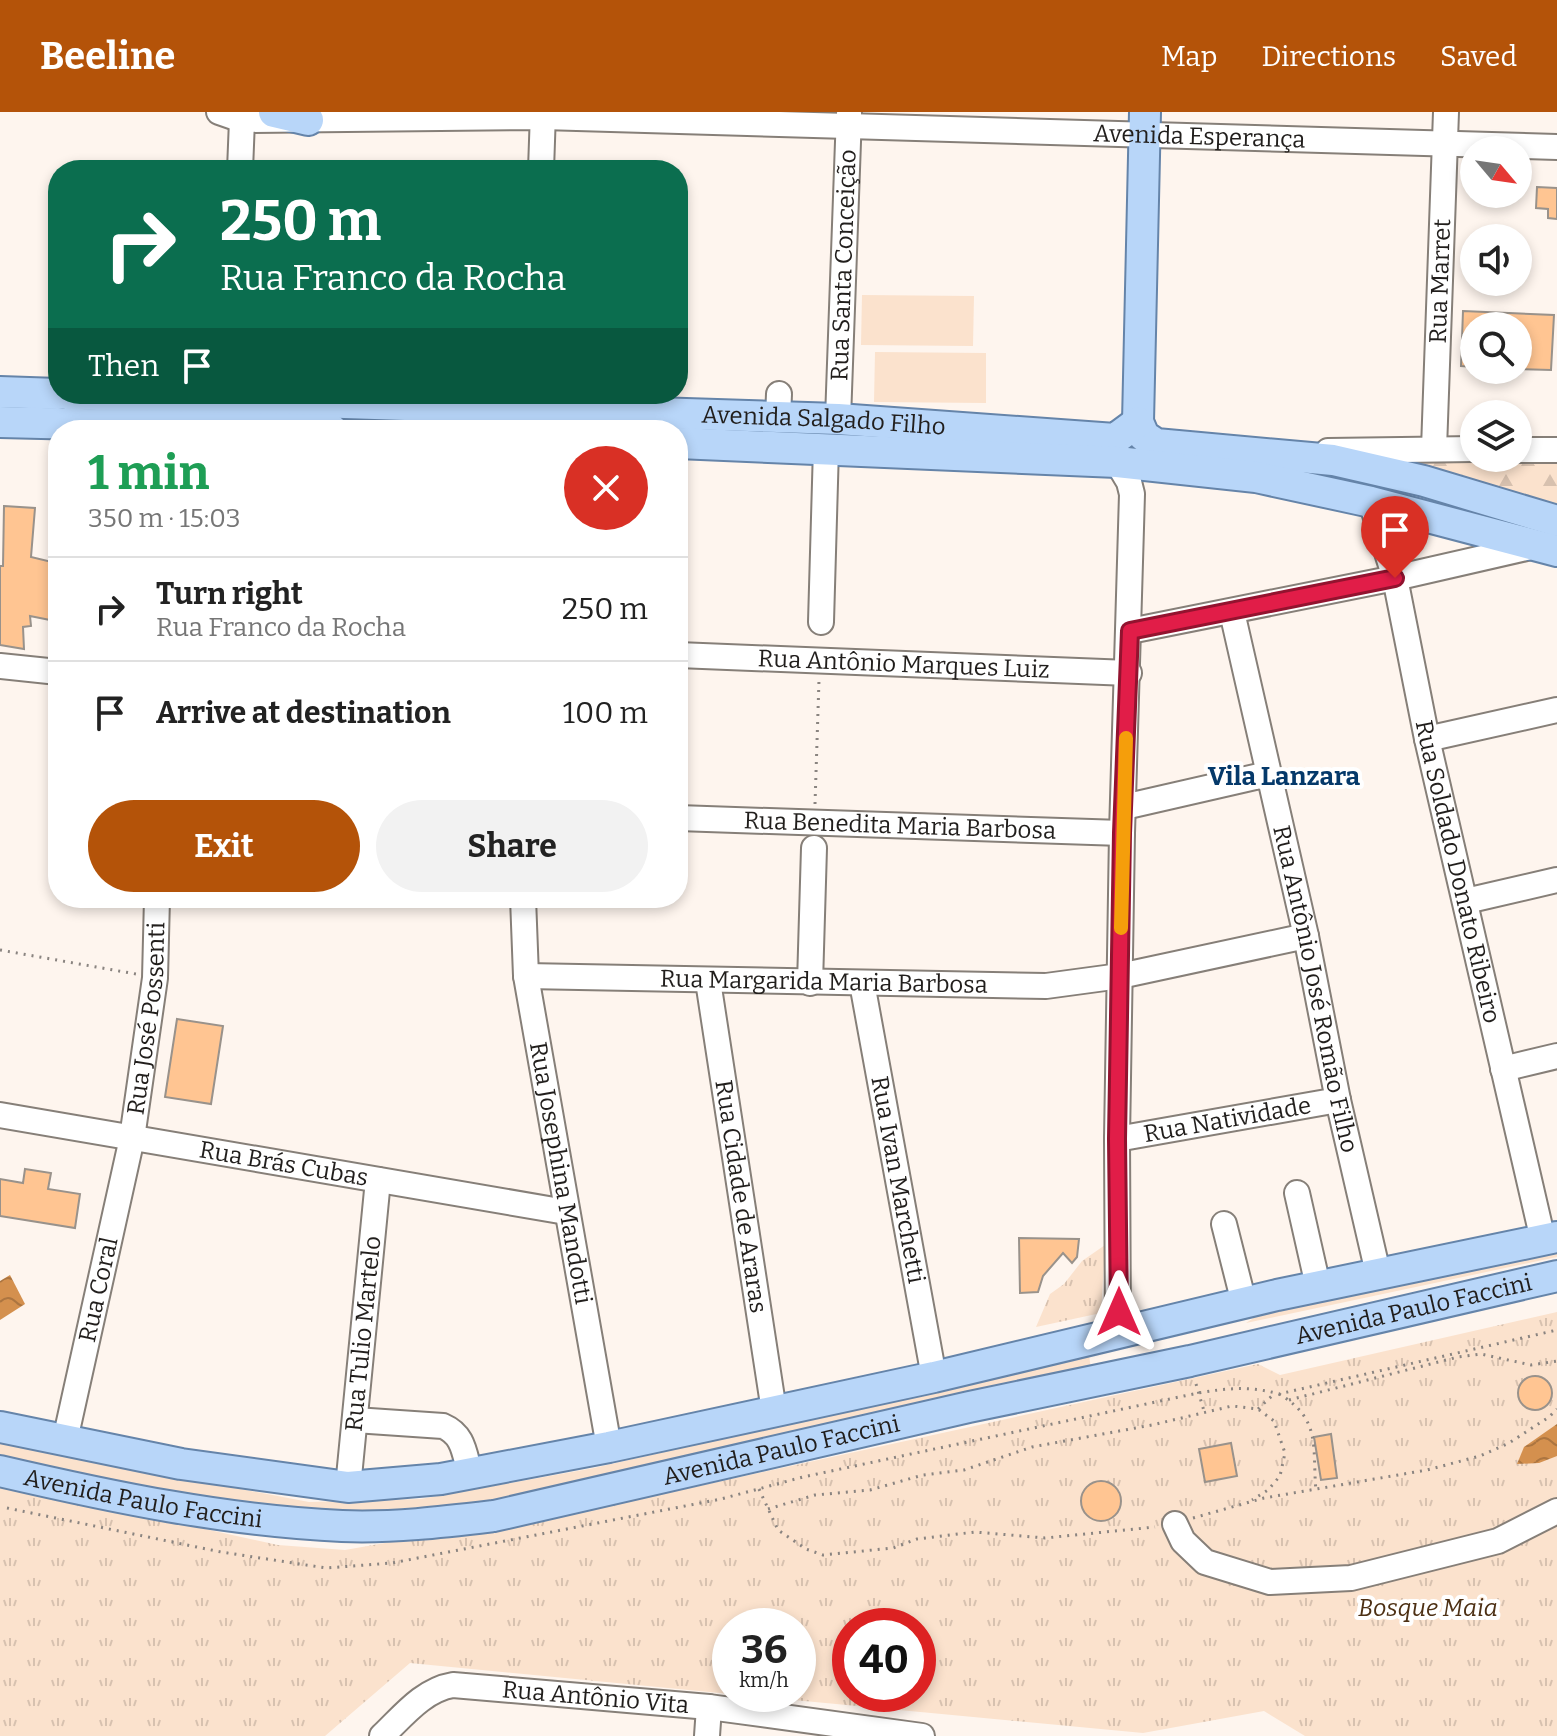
<!DOCTYPE html>
<html lang="en">
<head>
<meta charset="utf-8">
<style>
  body { margin:0; font-family:Bitter,serif; background:#f2f2f2; color:#222; height:100vh; display:flex; flex-direction:column; font-size:30px; white-space:nowrap }
  * { box-sizing:border-box; margin:0 }
  p { font-size:26px; color:#767676 }
  .icon { flex:none; width:44px; height:44px; fill:none; stroke:currentColor; stroke-width:2; stroke-linecap:round; stroke-linejoin:round }
  .map { position:relative; flex:1; overflow:hidden }
  .drawer { position:absolute; left:48px; top:308px; width:640px; height:488px; display:flex; flex-direction:column; background:#fff; border-radius:32px; box-shadow:0 4px 12px #0003 }
  .drawer>* { flex:none }
  .banner { position:absolute; left:48px; top:48px; width:640px; height:244px; border-radius:32px; box-shadow:0 4px 12px #0003; background:#0b6e4f; color:#fff; overflow:hidden }
  .needle { width:52px; rotate:119deg }
  .tools { position:absolute; left:1460px; top:24px; display:grid; gap:16px }
  .tools a { display:grid; place-items:center; width:72px; height:72px; border-radius:50%; background:#fff; box-shadow:0 4px 12px #0003; font-size:40px }
  .speed { position:absolute; left:712px; top:1496px; display:flex; gap:16px; font-size:40px; font-weight:700; text-align:center }
  .speed>* { display:grid; place-content:center; width:104px; height:104px; border-radius:50%; background:#fff; box-shadow:0 4px 12px #0003; line-height:1 }
  .speed small { font-size:20px; font-weight:400 }
  .speed .limit { border:12px solid #d22; background:#fff; color:#111 }
  .pin { position:absolute; display:grid; place-items:center; width:68px; height:68px; color:#fff; margin:-82px -34px; border-radius:50% 50% 50% 0; rotate:-45deg; box-shadow:0 0 8px #0007 }
  .pin .icon { rotate:45deg }
  .me { position:absolute; width:88px; margin:-44px; rotate:0deg; stroke-linejoin:round; filter:drop-shadow(0 0 6px #0008) }
  .turn { display:flex; align-items:center; gap:28px; height:168px; padding:0 40px; font-size:36px }
  .turn .icon { width:104px; height:104px; stroke-width:2.5 }
  .turn b { display:block; font-size:56px; line-height:68px }
  .then { display:flex; align-items:center; height:76px; padding:0 40px; background:#0003; gap:16px; font-size:30px }
  .round { display:grid; place-items:center; flex:none; width:84px; height:84px; border-radius:42px; background:#f2f2f2 }
  .headline { display:flex; align-items:center; justify-content:space-between; height:136px; padding:0 40px }
  h1 { font-size:48px; font-weight:700; line-height:60px; color:#1e9e55 }
  .button { display:flex; gap:16px; margin-top:auto; padding:16px 40px }
  .button a { flex:1; height:92px; border-radius:48px; background:#b45309; color:#fff; font-size:32px; font-weight:700; line-height:92px; text-align:center }
  .button a+a { background:#f2f2f2; color:#222 }
  ul { padding:0; list-style:none }
  li { display:flex; align-items:center; gap:24px; height:104px; padding:0 40px; border-top:2px solid #e0e0e0 }
  li div { flex:1 }
  li b { display:block; font-size:30px }
  li em { font-style:normal }
  header { display:flex; align-items:center; gap:48px; box-sizing:border-box; height:112px; padding:0 40px; background:#b45309; color:#fff }
  header strong { font-size:38px }
  nav { display:flex; gap:44px; margin-inline-start:auto; font-size:28px }
  .map>svg:first-child { display:block }
</style>
</head>
<body>
<header>
<strong>Beeline</strong>
<nav><a>Map</a><a>Directions</a><a>Saved</a></nav>
</header>
<div class="map">
<svg width="1557" height="1624" viewBox="0 0 1557 1624">
  <defs>
    <pattern id="forest-firs" width="22" height="20" patternUnits="userSpaceOnUse" patternTransform="scale(2)"><rect width="22" height="20" fill="#fbe2cd"/><path d="M5 1l3.5 6h-7zM16 11l3.5 6h-7z" fill="#d7c1af"/></pattern>
    <pattern id="park-tufts" width="24" height="20" patternUnits="userSpaceOnUse" patternTransform="scale(2)"><rect width="24" height="20" fill="#fbe2cd"/><path d="M3 7l-1-3M5 7V3M7 7l1-3M15 17l-1-3M17 17v-4M19 17l1-3" fill="none" stroke="#d7c1af"/></pattern>
    <pattern id="water-waves" width="16" height="10" patternUnits="userSpaceOnUse" patternTransform="scale(2)"><rect width="16" height="10" fill="#d4904e"/><path d="M0 5q4-4 8 0t8 0" fill="none" stroke="#ac7540"/></pattern>
  </defs>
  <rect width="100%" height="100%" fill="#fef5ee"/>
  <g fill="#fbe2cd">
    <polygon points="862,183 974,184 973,234 861,233"/>
    <polygon points="875,240 986,241 986,291 874,290"/>
    <polygon points="1557,1130 1557,1145 1246,1211 1278,1190"/>
    <polygon points="1089,1243 1091,1257 489,1390 424,1400 305,1403 88,1365 0,1345 0,1328 89,1348 309,1390 421,1387 594,1356"/>
  </g>
  <polygon fill="url(#forest-firs)" points="1369,344 1557,348 1557,400"/>
  <g fill="url(#park-tufts)" fill-rule="evenodd">
    <polygon points="1105,1133 1101,1201 1036,1215 1050,1182 1064,1172 1082,1149"/>
    <path d="M 1557,1200 L 1557,1624 L 1305,1624 L 1264,1599 L 1143,1621 L 731,1582 L 798,1582 L 798,1514 L 730,1514 L 730,1582 L 410,1551 L 325,1624 L 0,1624 L 0,1372 L 278,1433 L 345,1438 L 658,1383 L 1258,1252 L 1280,1263 ZM 850,1514 L 918,1514 L 918,1582 L 850,1582 Z"/>
  </g>
  <g fill="url(#water-waves)">
    <polygon points="10,1163 25,1192 0,1208 0,1169"/>
    <polygon points="1557,1312 1557,1344 1539,1351 1517,1352 1524,1335"/>
  </g>
  <g fill="#ffc592" stroke="#99928b" stroke-width="2">
    <polygon points="1537,75 1557,76 1557,107 1548,106 1548,97 1536,96"/>
    <polygon points="1463,199 1554,203 1551,258 1518,257 1518,214 1474,214 1474,255 1461,254"/>
    <polygon points="4,394 35,396 31,445 52,450 50,508 30,504 31,514 23,515 24,537 0,533 0,454 3,454"/>
    <polygon points="177,907 223,914 211,992 165,985"/>
    <polygon points="25,1057 51,1061 48,1077 80,1082 75,1116 0,1104 0,1067 23,1071"/>
    <polygon points="1019,1126 1079,1127 1077,1145 1072,1151 1063,1141 1043,1164 1038,1180 1020,1181"/>
    <circle cx="1535" cy="1281" r="17"/>
    <polygon points="1331,1322 1337,1366 1321,1368 1314,1325"/>
    <polygon points="1231,1331 1237,1364 1205,1370 1199,1337"/>
    <circle cx="1101" cy="1389" r="20"/>
  </g>
  <g fill="none" stroke-linecap="round" stroke-linejoin="round">
    <defs>
      <g id="minor">
        <path id="s1" d="M 219,0 L 242,8 L 543,5 L 1557,35"/>
        <polyline points="240,58 242,8"/>
        <polyline points="541,58 543,0"/>
        <polyline points="778,305 779,282"/>
        <path id="s2" d="M 838,307 L 849,2"/>
        <path id="s3" d="M 1434,337 L 1446,0"/>
        <polyline points="1518,338 1557,338"/>
        <polyline points="1328,339 1474,337"/>
        <polyline points="1117,350 1129,370 1132,382 1122,721 1117,1027 1118,1222"/>
        <path id="s4" d="M 1371,390 L 1395,466 L 1427,627 L 1543,1128"/>
        <path id="s5" d="M 1232,500 L 1306,824 L 1338,988 L 1378,1161"/>
        <polyline points="821,510 826,336"/>
        <polyline points="1130,519 1395,466 1535,434"/>
        <path id="s6" d="M 678,543 L 1129,561"/>
        <polyline points="0,554 58,560"/>
        <polyline points="1427,627 1557,598"/>
        <polyline points="1124,695 1268,662"/>
        <path id="s7" d="M 678,706 L 1122,721"/>
        <path id="s8" d="M 523,786 L 526,864 L 609,1335"/>
        <polyline points="1466,789 1557,768"/>
        <path id="s9" d="M 526,864 L 1046,874 L 1120,864 L 1306,824"/>
        <path id="s10" d="M 708,869 L 774,1299"/>
        <polyline points="810,871 814,736"/>
        <path id="s11" d="M 862,871 L 934,1265"/>
        <polyline points="1503,957 1557,944"/>
        <path id="s12" d="M 0,1003 L 566,1100"/>
        <path id="s13" d="M 1117,1027 L 1338,988"/>
        <polyline points="1297,1081 1318,1174"/>
        <polyline points="1224,1112 1244,1191"/>
        <path d="M 355,1308 L 443,1314 C 464,1323 464,1341 470,1361"/>
        <path id="s14" d="M 65,1328 L 132,1026 L 155,866 L 157,786"/>
        <path id="s15" d="M 348,1375 L 378,1068"/>
        <polyline points="1175,1412 1183,1429 1205,1450 1270,1470 1351,1466 1498,1429 1557,1399"/>
        <path id="s16" d="M 382,1624 C 403,1604 423,1578 453,1573 L 709,1595 L 922,1624"/>
        <polyline points="707,1624 709,1595"/>
      </g>
      <g id="major">
        <polyline points="274,0 308,8"/>
        <polyline points="1145,0 1138,310 1144,324 1156,332 1333,348 1424,369 1557,409"/>
        <polyline points="0,280 58,282"/>
        <path id="s17" d="M 66,282 L 838,307 L 1115,327 L 1138,310"/>
        <polyline points="0,310 332,318"/>
        <polyline points="678,331 1117,350 1256,365 1371,390 1557,439"/>
        <polyline points="0,1315 181,1352 348,1375 441,1367 609,1335 934,1265 1277,1183 1557,1125"/>
        <path id="s18" d="M 0,1359 C 112,1385 227,1409 342,1414 C 393,1416 443,1410 494,1404 L 969,1295 L 1190,1249 L 1557,1164"/>
      </g>
    </defs>
    <use href="#minor" stroke="#867f78" stroke-width="28"/>
    <use href="#major" stroke="#6584a9" stroke-width="34"/>
    <g stroke="#8a8480" stroke-width="3" stroke-dasharray="2 6" stroke-linecap="butt">
      <polyline points="815,692 819,568"/>
      <polyline points="0,838 136,862"/>
      <polyline points="1196,1272 1204,1299"/>
      <path d="M 1279,1282 C 1322,1307 1312,1336 1316,1379"/>
      <polyline points="1289,1288 1458,1245 1481,1242 1531,1253 1557,1249"/>
      <polyline points="1258,1297 1275,1281"/>
      <polyline points="759,1377 778,1418 806,1437 823,1443 893,1436 917,1427 975,1420 1045,1426 1155,1415"/>
      <path d="M 7,1396 L 221,1440 L 326,1456 L 392,1451 L 721,1387 L 803,1365 L 1198,1281 C 1227,1276 1251,1274 1279,1282 L 1557,1218"/>
      <polyline points="768,1397 815,1383 870,1378 923,1363 964,1358 1032,1335 1152,1313 1232,1294 1258,1297 1274,1309 1285,1341 1280,1364 1268,1378 1252,1388"/>
      <polyline points="1193,1406 1264,1386 1427,1358 1480,1344 1509,1331 1549,1305 1557,1297"/>
    </g>
    <use href="#minor" stroke="#fff" stroke-width="24"/>
    <use href="#major" stroke="#b8d6f9" stroke-width="30"/>
  </g>
  <g fill="none" stroke-linecap="round" stroke-linejoin="round">
    <defs>
      <polyline id="route" points="1119,1200 1117,1027 1122,721 1130,519 1395,466"/>
    </defs>
    <use href="#route" stroke="#92132f" stroke-width="20"/>
    <use href="#route" stroke="#e11d48" stroke-width="14"/>
    <polyline stroke="#f59e0b" stroke-width="14" points="1121,816 1126,626"/>
  </g>
  <g text-anchor="middle" stroke-width="8" stroke-linejoin="round" paint-order="stroke">
    <g font-size="24" fill="#211e1c" stroke="#fff">
      <text dy="8" stroke="none"><textPath href="#s1" startOffset="982">Avenida Esperança</textPath></text>
      <text dy="8" stroke="none"><textPath href="#s2" startOffset="154">Rua Santa Conceição</textPath></text>
      <text dy="8" stroke="none"><textPath href="#s3" startOffset="168">Rua Marret</textPath></text>
      <text dy="8" stroke="none"><textPath href="#s17" startOffset="758">Avenida Salgado Filho</textPath></text>
      <text dy="8" stroke="none"><textPath href="#s6" startOffset="226">Rua Antônio Marques Luiz</textPath></text>
      <text dy="8" stroke="none"><textPath href="#s7" startOffset="222">Rua Benedita Maria Barbosa</textPath></text>
      <text dy="8" stroke="none"><textPath href="#s4" startOffset="380">Rua Soldado Donato Ribeiro</textPath></text>
      <text dy="8" stroke="none"><textPath href="#s9" startOffset="298">Rua Margarida Maria Barbosa</textPath></text>
      <text dy="8" stroke="none"><textPath href="#s5" startOffset="386">Rua Antônio José Romão Filho</textPath></text>
      <text dy="8" stroke="none"><textPath href="#s14" startOffset="430">Rua José Possenti</textPath></text>
      <text dy="8" stroke="none"><textPath href="#s13" startOffset="112">Rua Natividade</textPath></text>
      <text dy="8" stroke="none"><textPath href="#s12" startOffset="288">Rua Brás Cubas</textPath></text>
      <text dy="8" stroke="none"><textPath href="#s8" startOffset="278">Rua Josephina Mandotti</textPath></text>
      <text dy="8" stroke="none"><textPath href="#s11" startOffset="200">Rua Ivan Marchetti</textPath></text>
      <text dy="8" stroke="none"><textPath href="#s10" startOffset="218">Rua Cidade de Araras</textPath></text>
      <text dy="8" stroke="none"><textPath href="#s14" startOffset="154">Rua Coral</textPath></text>
      <text dy="8" stroke="none"><textPath href="#s18" startOffset="1442">Avenida Paulo Faccini</textPath></text>
      <text dy="8" stroke="none"><textPath href="#s15" startOffset="154">Rua Tulio Martelo</textPath></text>
      <text dy="8" stroke="none"><textPath href="#s18" startOffset="794">Avenida Paulo Faccini</textPath></text>
      <text dy="8" stroke="none"><textPath href="#s18" startOffset="146">Avenida Paulo Faccini</textPath></text>
      <text dy="8" stroke="none"><textPath href="#s16" startOffset="232">Rua Antônio Vita</textPath></text>
    </g>
    <g font-size="24" font-style="italic" fill="#4d3014" stroke="#fff">
      <text x="1428" y="1504">Bosque Maia</text>
    </g>
    <g font-size="26" font-weight="bold" fill="#05396a" stroke="#fff">
      <text x="1284" y="673">Vila Lanzara</text>
    </g>
  </g>
</svg>
<div class="tools">
<a><svg class="needle" viewBox="-14 -14 28 28"><path d="M0-13l5 13h-10z" fill="#e53935"/><path d="M0 13l5-13h-10z" fill="#767676"/></svg></a>
<a><svg class="icon" aria-label="sound" viewBox="0 0 24 24"><path d="M4 9h4l5-4v14l-5-4H4zM17 9q2 3 0 6"/></svg></a>
<a><svg class="icon" aria-label="search" viewBox="0 0 24 24"><circle cx="10" cy="10" r="6"/><path d="M15 15l6 6"/></svg></a>
<a><svg class="icon" aria-label="layers" viewBox="0 0 24 24"><path d="M12 4l9 5-9 5-9-5zM3 14l9 5 9-5"/></svg></a>
</div>
<div class="speed"><div>36<small>km/h</small></div><div class="limit">40</div></div>
<div class="pin" style="left:1395px;top:466px;background:#d93025"><svg class="icon" aria-label="arrive" viewBox="0 0 24 24"><path d="M6 21V4h12l-3 4 3 4H6"/></svg></div>
<svg class="me" style="left:1119px;top:1200px" viewBox="-20 -20 40 40"><path d="M0-17L14 15 0 8-14 15z" fill="#e11d48" stroke="#fff" stroke-width="4"/></svg>
<div class="banner">
<div class="turn"><svg class="icon" aria-label="right" viewBox="0 0 24 24"><path d="M7 20v-9h11M14 6l5 5-5 5"/></svg><div><b>250 m</b>Rua Franco da Rocha</div></div>
<div class="then">Then<svg class="icon" aria-label="arrive" viewBox="0 0 24 24"><path d="M6 21V4h12l-3 4 3 4H6"/></svg></div>
</div>
<section class="drawer">
<div class="headline"><div><h1>1 min</h1><p>350 m · 15:03</p></div><a class="round" style="background:#d93025;color:#fff"><svg class="icon" aria-label="close" viewBox="0 0 24 24"><path d="M6 6l12 12M18 6L6 18"/></svg></a></div>
<ul>
<li><svg class="icon" aria-label="right" viewBox="0 0 24 24"><path d="M7 20v-9h11M14 6l5 5-5 5"/></svg><div><b>Turn right</b><p>Rua Franco da Rocha</p></div><em>250 m</em></li>
<li><svg class="icon" aria-label="arrive" viewBox="0 0 24 24"><path d="M6 21V4h12l-3 4 3 4H6"/></svg><div><b>Arrive at destination</b></div><em>100 m</em></li>
</ul>
<div class="button"><a>Exit</a><a>Share</a></div>
</section>
</div>
</body>
</html>
